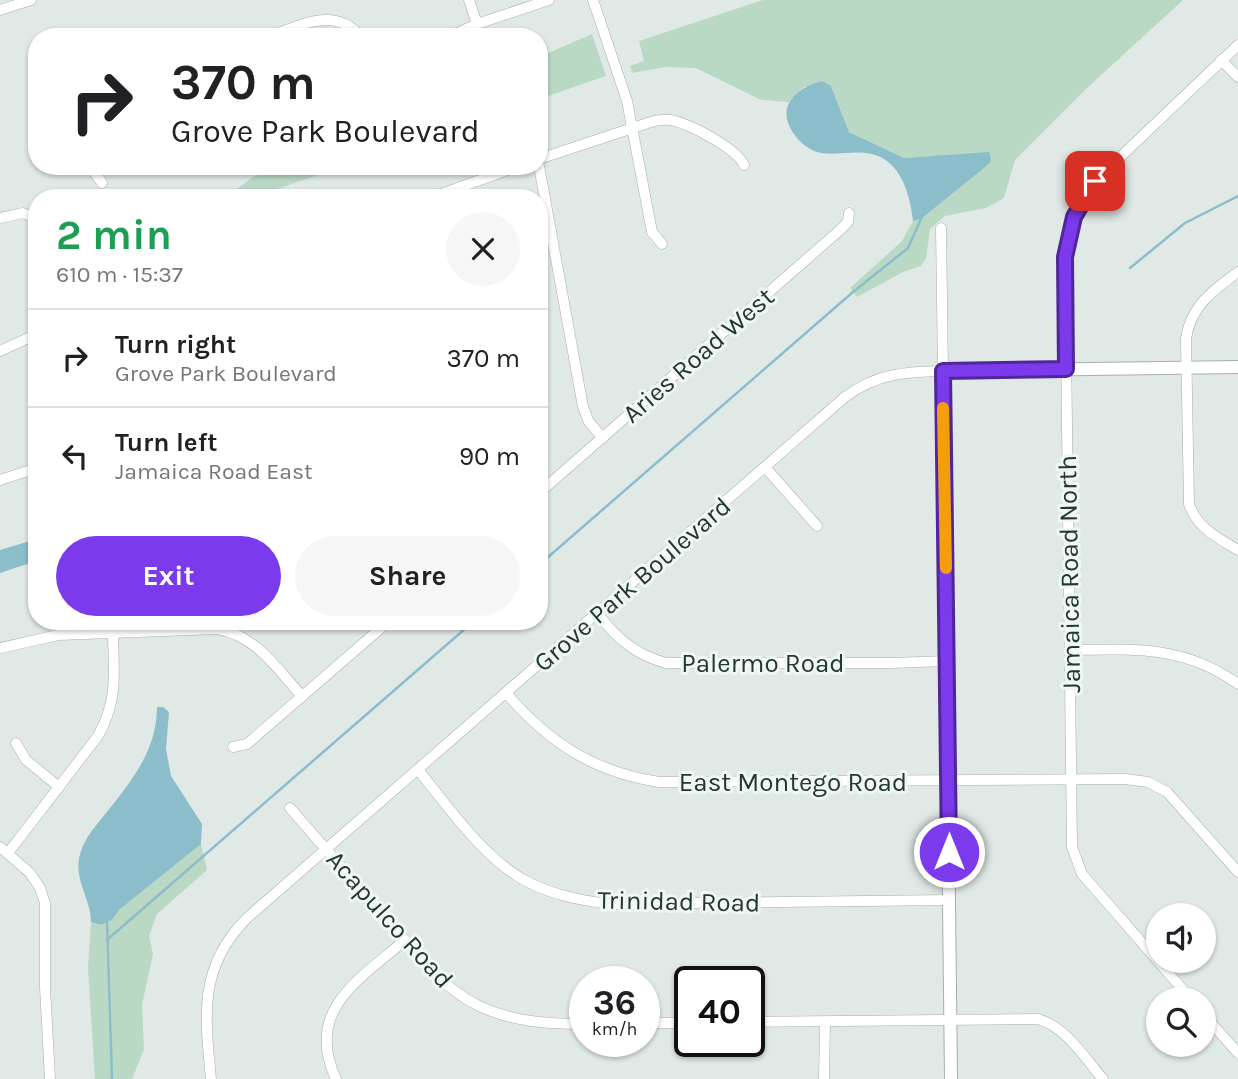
<!DOCTYPE html>
<html lang="en">
<head>
<meta charset="utf-8">
<style>
  body { margin:0; font-family:Karla,sans-serif; background:#f6f6f6; color:#202124; height:100vh; display:flex; flex-direction:column; font-size:26px; white-space:nowrap }
  * { box-sizing:border-box; margin:0 }
  p { font-size:23px; color:#757577 }
  .icon { flex:none; width:38px; height:38px; fill:none; stroke:currentColor; stroke-width:2; stroke-linecap:round; stroke-linejoin:round }
  .map { position:relative; flex:1; overflow:hidden }
  .details { position:absolute; left:28px; top:189px; width:520px; height:441px; display:flex; flex-direction:column; background:#fff; border-radius:28px; box-shadow:0 2px 5px #0004 }
  .details>* { flex:none }
  .guide { position:absolute; left:28px; top:28px; width:520px; height:147px; border-radius:28px; box-shadow:0 2px 5px #0004; background:#fff; color:#202124; overflow:hidden }
  .controls { position:absolute; left:1146px; top:903px; display:grid; gap:14px }
  .controls a { display:grid; place-items:center; width:70px; height:70px; border-radius:50%; background:#fff; box-shadow:0 2px 5px #0004; font-size:35px }
  .speed { position:absolute; left:569px; top:966px; display:flex; gap:14px; font-size:35px; font-weight:700; text-align:center }
  .speed>* { display:grid; place-content:center; width:91px; height:91px; border-radius:50%; background:#fff; box-shadow:0 2px 5px #0004; line-height:1 }
  .speed small { font-size:18px; font-weight:400 }
  .speed .limit { border:4px solid #111; border-radius:10px; background:#fff; color:#111 }
  .pin { position:absolute; display:grid; place-items:center; width:60px; height:60px; color:#fff; margin:-30px; border-radius:14px; box-shadow:0 4px 10px #0006 }
  .me { position:absolute; width:77px; margin:-38px; rotate:0deg; stroke-linejoin:round; filter:drop-shadow(0 0 5px #0008) }
  .turn { display:flex; align-items:center; gap:24px; height:147px; padding:0 28px; font-size:32px }
  .turn .icon { width:91px; height:91px; stroke-width:2.5 }
  .turn b { display:block; font-size:49px; line-height:60px }
  .round { display:grid; place-items:center; flex:none; width:74px; height:74px; border-radius:37px; background:#f6f6f6 }
  .summary { display:flex; align-items:center; justify-content:space-between; height:119px; padding:0 28px }
  h1 { font-size:42px; font-weight:700; line-height:52px; color:#1e9e55 }
  .button { display:flex; gap:14px; margin-top:auto; padding:14px 28px }
  .button a { flex:1; height:80px; border-radius:42px; background:#7c3aed; color:#fff; font-size:28px; font-weight:700; line-height:80px; text-align:center }
  .button a+a { background:#f6f6f6; color:#202124 }
  ul { padding:0; list-style:none }
  li { display:flex; align-items:center; gap:21px; height:98px; padding:0 28px; border-top:2px solid #e0e0e0 }
  li div { flex:1 }
  li b { display:block; font-size:26px }
  li em { font-style:normal }
  .map>svg:first-child { display:block }
</style>
</head>
<body>
<div class="map">
<svg width="1238" height="1079" viewBox="0 0 1238 1079">
  <rect width="100%" height="100%" fill="#e0e9e6"/>
  <g fill="#bad9c4">
    <polygon points="763,0 1183,0 1087,88 1015,160 1004,198 986,208 945,216 930,229 926,258 921,266 903,272 857,297 850,288 902,241 913,221 921,219 989,164 989,153 904,158 849,132 831,86 804,87 789,102 761,100 696,68 666,67 632,73 630,66 644,61 639,41"/>
    <polygon points="592,34 606,76 539,99 539,57"/>
    <polygon points="268,166 344,166 251,198 225,198 253,177 268,171"/>
    <polygon points="201,844 207,870 157,914 149,936 153,954 142,1005 144,1049 132,1079 95,1079 88,969 91,922 101,925 112,920 119,910"/>
  </g>
  <g fill="#8cbdca">
    <path d="M 822,81 L 831,86 L 849,132 L 904,158 L 989,152 L 991,159 L 989,164 L 921,219 L 913,221 C 911,201 904,171 884,159 C 864,147 843,156 821,153 C 801,150 776,119 791,100 C 799,89 809,85 822,81 Z"/>
    <polygon points="30,541 36,546 37,556 33,562 0,573 0,550"/>
    <path d="M 157,707 L 163,707 L 169,712 L 166,749 L 171,776 L 202,824 L 201,844 L 119,910 L 112,920 L 101,925 L 91,922 C 91,899 75,882 79,859 C 82,842 92,830 103,817 C 129,784 157,752 157,707 Z"/>
  </g>
  <g fill="none" stroke-linecap="round" stroke-linejoin="round">
    <g stroke="#8cbdca" stroke-width="2.5">
      <polyline points="1130,268 1185,223 1238,196"/>
      <polyline points="539,565 853,292 908,248 921,219"/>
      <polyline points="107,921 112,1079"/>
      <polyline points="108,939 474,621"/>
    </g>
    <defs>
      <g id="minor">
        <polyline points="469,0 477,24"/>
        <polyline points="593,0 627,101 652,232 662,244"/>
        <polyline points="0,10 31,0"/>
        <path d="M 268,37 C 300,26 335,5 361,37"/>
        <polyline points="449,37 477,24 549,0"/>
        <polyline points="1221,60 1238,77"/>
        <path d="M 539,159 L 654,121 C 660,120 665,119 671,120 C 690,124 736,148 744,165"/>
        <polyline points="90,166 102,183"/>
        <polyline points="539,166 583,407 589,422 603,438"/>
        <polyline points="430,198 519,166"/>
        <polyline points="0,218 23,213 30,216"/>
        <path d="M 1238,272 C 1213,290 1190,307 1186,339 L 1189,504 C 1197,528 1218,538 1238,550"/>
        <polyline points="0,351 37,334"/>
        <polyline points="765,467 817,526"/>
        <polyline points="0,480 37,468"/>
        <polyline points="539,493 840,230 848,222 849,213"/>
        <path d="M 598,614 C 616,638 636,655 666,663 L 891,663 L 947,661"/>
        <path d="M 0,648 L 58,635 L 217,629 C 256,635 277,669 302,696"/>
        <path d="M 1070,650 C 1132,649 1184,645 1238,684"/>
        <path d="M 506,693 C 549,743 594,772 659,782 L 1125,779 L 1148,782 L 1167,792 L 1238,872"/>
        <polyline points="16,743 26,760 59,787"/>
        <polyline points="233,747 247,744 389,621"/>
        <path d="M 418,770 C 449,807 483,858 526,881 C 552,895 580,900 608,904 L 949,900"/>
        <path d="M 290,808 C 322,845 354,881 386,918 C 413,949 441,988 479,1006 C 513,1022 548,1024 584,1024"/>
        <polyline points="0,847 30,873 40,888 45,903 45,987 50,1079"/>
        <path d="M 8,853 L 98,736 C 121,695 112,666 113,621"/>
        <polyline points="1191,999 1082,874 1072,847 1065,257 1075,217 1095,181 1238,45"/>
        <polyline points="1204,1015 1238,1053"/>
        <path d="M 749,1022 L 1038,1019 C 1066,1027 1084,1057 1103,1079"/>
        <polyline points="644,1023 690,1023"/>
        <path d="M 211,1079 C 205,1016 198,967 247,918 L 845,397 C 877,373 905,372 943,371 L 941,228"/>
        <path d="M 336,1079 C 304,1010 359,980 405,940"/>
        <polyline points="824,1079 825,1022"/>
      </g>
      <polyline id="tertiary" points="951,1079 943,371 1238,367"/>
    </defs>
    <use href="#minor" stroke="#a3b0ad" stroke-width="11"/>
    <use href="#tertiary" stroke="#a3b0ad" stroke-width="14"/>
    <use href="#minor" stroke="#fff" stroke-width="10"/>
    <use href="#tertiary" stroke="#fff" stroke-width="12"/>
  </g>
  <g fill="none" stroke-linecap="round" stroke-linejoin="round">
    <defs>
      <polyline id="route" points="949,852 943,371 1066,369 1065,257 1074,217 1095,181"/>
    </defs>
    <use href="#route" stroke="#51269a" stroke-width="18"/>
    <use href="#route" stroke="#7c3aed" stroke-width="12"/>
    <polyline stroke="#f59e0b" stroke-width="12" points="943,408 946,568"/>
  </g>
  <g text-anchor="middle" stroke-width="6" stroke-linejoin="round" paint-order="stroke">
    <g font-size="26" fill="#223833" stroke="#f0f6f3">
      <text transform="translate(698 355) rotate(-41)" y="9">Aries Road West</text>
      <text transform="translate(1069 574) rotate(-91)" y="9">Jamaica Road North</text>
      <text transform="translate(632 584) rotate(-41)" y="9">Grove Park Boulevard</text>
      <text x="763" y="672">Palermo Road</text>
      <text x="793" y="791">East Montego Road</text>
      <text transform="translate(679 901) rotate(1)" y="9">Trinidad Road</text>
      <text transform="translate(390 919) rotate(48)" y="9">Acapulco Road</text>
    </g>
  </g>
</svg>
<div class="controls">
<a><svg class="icon" aria-label="sound" viewBox="0 0 24 24"><path d="M4 9h4l5-4v14l-5-4H4zM17 9q2 3 0 6"/></svg></a>
<a><svg class="icon" aria-label="search" viewBox="0 0 24 24"><circle cx="10" cy="10" r="6"/><path d="M15 15l6 6"/></svg></a>
</div>
<div class="speed"><div>36<small>km/h</small></div><div class="limit">40</div></div>
<div class="pin" style="left:1095px;top:181px;background:#d93025"><svg class="icon" aria-label="arrive" viewBox="0 0 24 24"><path d="M6 21V4h12l-3 4 3 4H6"/></svg></div>
<svg class="me" style="left:949px;top:852px" viewBox="-20 -20 40 40"><circle r="17" fill="#7c3aed" stroke="#fff" stroke-width="3"/><path d="M0-11L8 9 0 5-8 9z" fill="#fff"/></svg>
<div class="guide">
<div class="turn"><svg class="icon" aria-label="right" viewBox="0 0 24 24"><path d="M7 20v-9h11M14 6l5 5-5 5"/></svg><div><b>370 m</b>Grove Park Boulevard</div></div>
</div>
<section class="details">
<div class="summary"><div><h1>2 min</h1><p>610 m · 15:37</p></div><a class="round"><svg class="icon" aria-label="close" viewBox="0 0 24 24"><path d="M6 6l12 12M18 6L6 18"/></svg></a></div>
<ul>
<li><svg class="icon" aria-label="right" viewBox="0 0 24 24"><path d="M7 20v-9h11M14 6l5 5-5 5"/></svg><div><b>Turn right</b><p>Grove Park Boulevard</p></div><em>370 m</em></li>
<li><svg class="icon" aria-label="left" viewBox="0 0 24 24"><path d="M17 20v-9H6M10 6l-5 5 5 5"/></svg><div><b>Turn left</b><p>Jamaica Road East</p></div><em>90 m</em></li>
</ul>
<div class="button"><a>Exit</a><a>Share</a></div>
</section>
</div>
</body>
</html>
